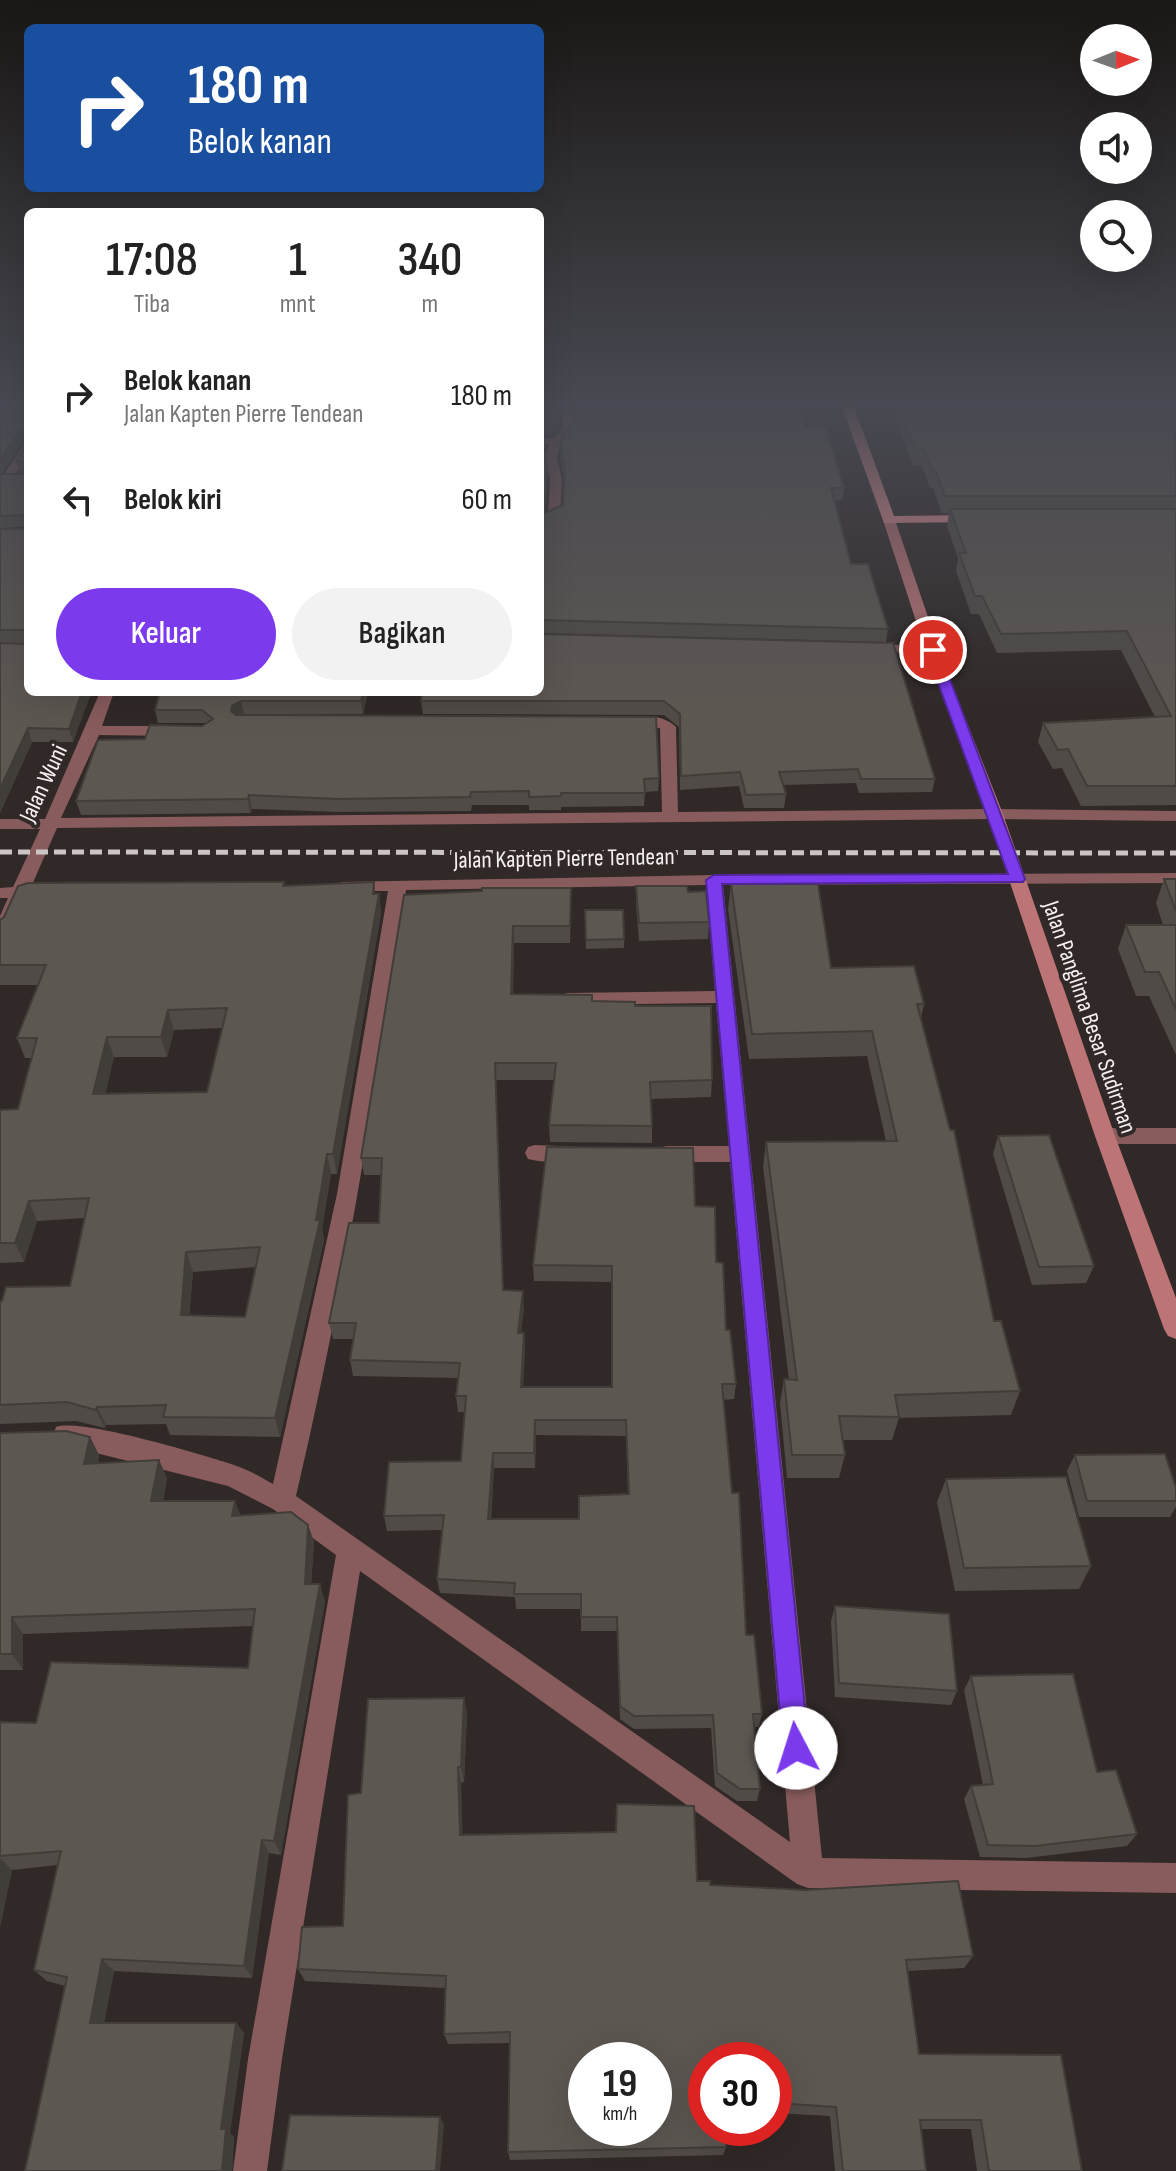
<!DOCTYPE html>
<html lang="id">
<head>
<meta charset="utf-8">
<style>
  body { margin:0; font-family:"Sofia Sans Condensed",sans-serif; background:#f2f2f2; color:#222; height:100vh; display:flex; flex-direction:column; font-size:30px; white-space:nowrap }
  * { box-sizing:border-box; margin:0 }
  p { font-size:26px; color:#767676 }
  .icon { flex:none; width:44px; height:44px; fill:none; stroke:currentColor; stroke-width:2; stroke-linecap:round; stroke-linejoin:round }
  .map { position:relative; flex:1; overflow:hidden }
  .sheet { position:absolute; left:24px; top:208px; width:520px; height:488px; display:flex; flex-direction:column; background:#fff; border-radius:12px; box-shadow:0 8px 32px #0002 }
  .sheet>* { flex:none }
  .hud { position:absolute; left:24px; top:24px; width:520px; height:168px; border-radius:12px; box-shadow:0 8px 32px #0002; background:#1a4fa0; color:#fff; overflow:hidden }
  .needle { width:52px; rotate:89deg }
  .fabs { position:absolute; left:1080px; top:24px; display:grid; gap:16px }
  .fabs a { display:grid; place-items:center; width:72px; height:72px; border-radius:50%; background:#fff; box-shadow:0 8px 32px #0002; font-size:40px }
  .speed { position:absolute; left:568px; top:2042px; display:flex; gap:16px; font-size:40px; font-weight:700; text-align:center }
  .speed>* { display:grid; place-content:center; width:104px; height:104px; border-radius:50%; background:#fff; box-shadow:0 8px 32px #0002; line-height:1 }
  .speed small { font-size:20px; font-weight:400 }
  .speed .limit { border:12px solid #d22; background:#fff; color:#111 }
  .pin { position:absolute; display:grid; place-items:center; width:68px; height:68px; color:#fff; margin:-34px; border:4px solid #fff; border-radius:50%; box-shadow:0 2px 8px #0007 }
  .me { position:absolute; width:88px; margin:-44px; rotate:355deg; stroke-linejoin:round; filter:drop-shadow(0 0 6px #0008) }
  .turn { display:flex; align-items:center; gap:28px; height:168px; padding:0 32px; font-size:36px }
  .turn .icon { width:104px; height:104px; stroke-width:2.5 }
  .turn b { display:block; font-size:56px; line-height:68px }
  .eta { display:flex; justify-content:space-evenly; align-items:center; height:136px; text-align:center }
  .eta b { font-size:48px; font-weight:600; line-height:56px }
  .cta { display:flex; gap:16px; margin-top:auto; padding:16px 32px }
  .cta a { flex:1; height:92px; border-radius:48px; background:#7c3aed; color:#fff; font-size:32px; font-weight:600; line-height:92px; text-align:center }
  .cta a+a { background:#f2f2f2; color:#222 }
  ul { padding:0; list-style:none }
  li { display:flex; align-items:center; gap:24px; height:104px; padding:0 32px }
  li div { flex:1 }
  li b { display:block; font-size:30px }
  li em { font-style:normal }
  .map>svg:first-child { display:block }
</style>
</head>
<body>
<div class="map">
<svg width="1176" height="2171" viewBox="0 0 1176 2171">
  <rect width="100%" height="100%" fill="#302927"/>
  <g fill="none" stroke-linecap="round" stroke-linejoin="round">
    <g fill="#885b5c" fill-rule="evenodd">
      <polygon points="564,404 574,404 574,432 561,442 557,457 562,480 560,517 540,525 540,517 548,515 550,480 545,457 549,444 540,444 540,438 553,438 562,431"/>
      <polygon points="28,444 28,456 14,476 28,476 28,484 2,483 0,480 24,445"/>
      <polygon points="869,644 933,646 940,650 933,654 864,651 864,645"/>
      <path d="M 100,692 L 114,692 L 102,726 L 173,726 L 181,731 L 173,736 L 99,735 L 61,818 L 662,812 L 660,728 L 631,727 L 623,722 C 636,712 665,715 676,727 L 678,812 L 995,809 L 1176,811 L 1176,821 L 995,819 L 57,828 L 31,887 L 46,888 L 49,892 L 40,897 L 26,898 L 9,936 L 0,942 L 0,916 L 8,898 L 0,898 L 0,888 L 13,887 L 40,829 L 0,829 L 0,819 L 45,819 Z"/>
      <path d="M 1176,873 L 1176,883 L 723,885 L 822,1858 L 1176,1863 L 1176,1893 L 808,1888 L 797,1884 L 360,1571 L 282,2059 L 267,2171 L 233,2171 L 248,2059 L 336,1555 L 273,1509 L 228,1486 L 56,1443 L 53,1435 L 56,1427 C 81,1418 203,1455 234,1465 C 247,1469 261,1477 273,1484 L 337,1194 L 388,891 L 348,891 L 339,886 L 342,882 L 714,875 ZM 706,885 L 715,991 L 567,993 L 558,999 L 567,1005 L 716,1003 L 729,1146 L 666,1146 L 659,1148 L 656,1154 L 659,1160 L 666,1162 L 730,1162 L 790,1842 L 296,1496 C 343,1296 376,1094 406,890 Z"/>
      <polygon points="1105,1128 1176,1128 1176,1144 1105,1144 1098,1141 1095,1136 1098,1131"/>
      <path d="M 535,1145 L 581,1147 L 584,1153 L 581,1159 C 566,1163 543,1163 528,1159 L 525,1153 L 528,1147 Z"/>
    </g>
    <polygon fill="#bc7476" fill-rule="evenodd" points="889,516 895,520 944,664 1003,814 1115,1136 1176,1298 1176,1339 1168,1336 1164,1329 1095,1136 987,814 930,664 883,520"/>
    <polygon fill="#f09498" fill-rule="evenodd" points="841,404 853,404 894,516 975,515 980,516 980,522 884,523"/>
    <polyline stroke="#cbc5c4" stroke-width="5" stroke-dasharray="12 6" stroke-linecap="butt" points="0,852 1176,853"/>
  </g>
  <g fill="#504b47" fill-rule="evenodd">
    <path d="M 0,404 L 28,404 L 28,692 L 92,692 L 88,701 L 73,742 L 32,742 L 0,813 L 24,643 L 0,643 L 0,529 L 24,529 L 26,527 L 0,528 ZM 27,441 L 28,444 L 16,461 L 20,473 L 27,474 L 1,474 L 22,443 Z"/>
    <polygon points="540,404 562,404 559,429 552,435 545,435 545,447 543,453 547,480 545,513 540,515 563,505 564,477 560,457 560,445 805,427 844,488 842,500 834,500 851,564 888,629 886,642 540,633"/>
    <polygon points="894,404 1176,404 1176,805 1081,806 1062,768 1053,769 1038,742 1043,723 1155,717 1121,650 997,653 979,614 971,614 956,571 958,558 947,526 949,513 942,513 933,488 930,488 922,466 913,466 893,411"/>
    <polygon points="540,634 935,779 932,792 859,793 856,783 783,785 786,794 784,808 744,808 739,786 680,790 679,727 664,715 423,714 421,701"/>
    <polygon points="160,692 368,692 363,714 243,715 659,778 658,791 645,792 644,806 561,807 561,810 529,810 529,805 472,805 471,811 339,812 252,809 250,813 81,815 76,801 145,739 202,726 206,723 158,723 155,710"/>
    <polygon points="1164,879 1176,879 1176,1055 1149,996 1136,996 1118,949 1126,925 1163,925 1156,903"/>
    <path d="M 284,882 L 285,886 L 374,882 L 375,894 L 379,894 L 381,913 L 337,1174 L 331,1174 L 322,1229 L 324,1240 L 280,1437 L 170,1435 L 166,1424 L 106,1425 L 105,1428 L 76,1421 L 0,1424 L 0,1301 L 70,1286 L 85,1218 L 37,1221 L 24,1262 L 0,1263 L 0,1110 L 18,1109 L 32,1058 L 25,1058 L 17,1038 L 38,985 L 0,985 L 0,920 ZM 222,1028 L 207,1092 L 105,1093 L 114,1057 L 167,1057 L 174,1030 ZM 256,1267 L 245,1317 L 189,1315 L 193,1272 Z"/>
    <polygon points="731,884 831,968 924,1004 921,1018 994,1321 1020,1391 1011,1415 899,1418 892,1440 843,1440 845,1455 839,1478 787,1478 780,1403 784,1379 789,1380 763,1167 766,1142 886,1141 867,1056 749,1059 728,909"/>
    <polygon points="636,886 688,892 709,922 708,939 639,941 636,904"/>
    <path d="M 404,895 L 571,905 L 570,943 L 514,943 L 513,994 L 635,1006 L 712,1080 L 711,1097 L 651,1099 L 652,1126 L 652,1143 L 550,1142 L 549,1125 L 554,1080 L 496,1080 L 503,1290 L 524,1307 L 521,1333 L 524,1333 L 525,1349 L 523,1387 L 611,1387 L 612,1282 L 534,1281 L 533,1265 L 695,1206 L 716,1262 L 726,1330 L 736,1384 L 734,1399 L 723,1400 L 746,1635 L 762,1714 L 759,1727 L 754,1727 L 760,1789 L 757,1801 L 737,1801 L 715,1786 L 711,1728 L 634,1729 L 620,1719 L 617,1631 L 581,1631 L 581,1609 L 516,1609 L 515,1597 L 440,1593 L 437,1579 L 442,1530 L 387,1531 L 384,1516 L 461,1461 L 465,1412 L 458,1412 L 456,1396 L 458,1378 L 353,1376 L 350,1360 L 353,1339 L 333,1339 L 329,1323 L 379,1223 L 381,1175 L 364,1175 L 361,1158 ZM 536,1435 L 626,1436 L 628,1494 L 579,1519 L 491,1519 L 494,1468 L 535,1468 Z"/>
    <polygon points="585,910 624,939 624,948 586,949"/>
    <polygon points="998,1136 1094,1266 1086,1283 1032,1285 993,1154"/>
    <polygon points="0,1433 90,1437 99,1455 98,1463 159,1460 167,1478 163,1501 235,1501 240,1515 308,1525 314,1542 311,1584 325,1601 281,1855 269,1853 252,1978 114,1971 104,2023 236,2023 244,2033 230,2133 234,2137 232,2171 65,1986 47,1981 34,1970 58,1865 12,1870 0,1927 0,1722 36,1723 248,1668 253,1626 23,1634 23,1670 0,1670"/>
    <polygon points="1075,1455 1176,1488 1176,1507 1170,1517 1079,1517 1067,1471"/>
    <polygon points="946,1479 1091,1566 1079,1589 955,1591 937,1502"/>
    <polygon points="835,1606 957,1691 951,1705 835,1697 831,1621"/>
    <polygon points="971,1676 1097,1772 1137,1834 1127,1846 1026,1858 980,1857 964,1799 971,1786 983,1785 964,1690"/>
    <polygon points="464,1698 467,1714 464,1782 461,1783 462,1834 697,1881 973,1956 964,1968 908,1971 919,2054 1082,2171 977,2171 971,2129 921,2129 926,2171 835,2171 830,2116 774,2113 774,2060 706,2060 726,2147 723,2155 510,2160 508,2152 509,2043 448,2044 444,2034 445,1988 305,1981 298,1969 343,1926 361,1793"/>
  </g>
  <g fill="#413d39">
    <polygon points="560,404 562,404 559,429 552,435 552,424"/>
    <polygon points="24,430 27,441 22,443 0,476 0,459 18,432"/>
    <polygon points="547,468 545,513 540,515 540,503"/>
    <polygon points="82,692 92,692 88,701 73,742 69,729"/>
    <polygon points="363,692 368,692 363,714 361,701"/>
    <polygon points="241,701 244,714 234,719 231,711 232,706"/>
    <polygon points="28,728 32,742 0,813 0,789"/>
    <polygon points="249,795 252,809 250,813 248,799"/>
    <polygon points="374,882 376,902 379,894 381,913 337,1174 333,1154"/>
    <polygon points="513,926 514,943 512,1011 511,994"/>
    <polygon points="168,1010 174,1030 167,1057 161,1037"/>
    <polygon points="107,1037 114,1057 101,1114 93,1094"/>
    <polygon points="327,1154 331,1174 322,1229 324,1240 280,1437 275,1418 316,1220"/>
    <polygon points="29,1201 37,1221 24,1262 15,1243"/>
    <polygon points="186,1252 193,1272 188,1334 181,1315"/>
    <polygon points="523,1291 524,1307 519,1349 518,1333"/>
    <polygon points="524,1333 525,1349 522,1403 521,1387"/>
    <polygon points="97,1407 106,1425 105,1428 96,1410"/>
    <polygon points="535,1420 536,1435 535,1468 534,1453"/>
    <polygon points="90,1437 99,1455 93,1482 84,1464"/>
    <polygon points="493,1453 494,1468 489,1534 488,1519"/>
    <polygon points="159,1460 167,1478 159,1519 151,1501"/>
    <polygon points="235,1501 242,1519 232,1516"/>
    <polygon points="308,1525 314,1542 310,1600 305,1584"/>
    <polygon points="320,1584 325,1601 281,1855 274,1841"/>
    <polygon points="12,1617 23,1634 23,1670 12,1654"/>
    <polygon points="464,1698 467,1714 464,1782 461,1767"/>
    <polygon points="458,1767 461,1783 463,1849 460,1835"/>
    <polygon points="262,1840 269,1853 252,1978 244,1966"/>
    <polygon points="0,1858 12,1870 0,1927"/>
    <polygon points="102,1959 114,1971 102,2033 90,2023"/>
    <polygon points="236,2023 244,2033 230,2133 234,2137 232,2171 222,2171 221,2129"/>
    <polygon points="440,2117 444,2125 440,2171 436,2171"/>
  </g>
  <g fill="#5d5752" stroke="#413d39" stroke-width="2" fill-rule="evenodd">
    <polygon points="0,404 28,404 28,692 82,692 69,729 28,728 0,789 0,643 24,644 27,633 24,630 0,630 0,529 24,529 27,526 24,515 0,516 0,474 27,474 27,462 16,461 28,444 28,432 24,430 18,432 0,459"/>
    <polygon points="540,404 560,404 559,418 552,424 540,424"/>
    <polygon points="576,404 796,404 805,427 825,427 829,438 844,488 831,488 851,564 868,564 888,629 540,620 540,515 563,505 565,468 560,445 564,432 577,421"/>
    <polygon points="898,404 1176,404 1176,496 945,496 936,471 933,471 924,449 916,449"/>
    <polygon points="540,435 545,435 542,446 547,468 545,501 540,503"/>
    <polygon points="950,509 1176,509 1176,786 1087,786 1068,749 1058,750 1043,723 1171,716 1127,631 1001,634 982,596 975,596 959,553 966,553"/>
    <polygon points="540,634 893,643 935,779 861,779 858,769 779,772 786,794 746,795 740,772 681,776 680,714 664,701 421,701 422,692 540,692"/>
    <polygon points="160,692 363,692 361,701 241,701 232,706 231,711 236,715 656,717 659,778 644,779 645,793 561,793 561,796 529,797 529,791 471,792 470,797 337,799 249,795 248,799 76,801 98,740 145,739 150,725 202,726 213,719 202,710 155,710"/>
    <polygon points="1164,879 1176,879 1176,911"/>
    <path d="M 284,882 L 283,886 L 374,882 L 373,894 L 379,894 L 333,1154 L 327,1154 L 316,1220 L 320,1220 L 275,1418 L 163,1417 L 166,1405 L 97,1407 L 96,1410 L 67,1402 L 0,1405 L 0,1301 L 2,1301 L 6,1287 L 70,1286 L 89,1198 L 29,1201 L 15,1243 L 0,1243 L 0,1110 L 18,1109 L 37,1038 L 17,1038 L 46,965 L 0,965 L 0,920 L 4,917 L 18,886 L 28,883 ZM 227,1008 L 207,1092 L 93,1094 L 107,1037 L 161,1037 L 168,1010 ZM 260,1247 L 245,1317 L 181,1315 L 186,1252 Z"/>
    <polygon points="731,884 818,884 831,968 914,966 924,1004 917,1004 950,1130 954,1130 994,1321 1001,1321 1020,1391 895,1395 899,1417 839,1416 845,1455 792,1455 784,1379 797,1380 766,1142 897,1141 872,1031 752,1034"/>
    <polygon points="636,886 687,886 688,892 706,891 709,922 639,923"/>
    <path d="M 482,888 L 571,888 L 570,926 L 513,926 L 511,994 L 592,995 L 592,1001 L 635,1002 L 635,1006 L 711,1006 L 712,1080 L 650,1082 L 652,1126 L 549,1125 L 556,1063 L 495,1063 L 503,1290 L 523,1291 L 518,1333 L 524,1333 L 521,1387 L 612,1387 L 612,1266 L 533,1265 L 547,1147 L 693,1148 L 695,1206 L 715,1207 L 716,1262 L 723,1263 L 726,1330 L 730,1330 L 736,1384 L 722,1384 L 732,1493 L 739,1493 L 746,1635 L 754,1635 L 762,1714 L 753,1714 L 760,1789 L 740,1789 L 717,1773 L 713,1715 L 634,1716 L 620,1706 L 617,1617 L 581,1617 L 581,1594 L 514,1594 L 515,1583 L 437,1579 L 444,1515 L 384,1516 L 389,1462 L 461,1461 L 466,1396 L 456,1396 L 460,1363 L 350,1360 L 356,1323 L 329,1323 L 349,1223 L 379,1223 L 382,1158 L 361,1158 L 404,895 L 482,891 ZM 535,1420 L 626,1420 L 629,1494 L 579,1496 L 579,1519 L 488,1519 L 493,1453 L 534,1453 Z"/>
    <polygon points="585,910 623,910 624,939 586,940"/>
    <polygon points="1126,925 1176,925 1176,1009 1159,972 1145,972"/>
    <polygon points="1049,1135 1094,1266 1039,1267 998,1136"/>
    <polygon points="66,1431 90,1437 84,1464 159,1460 151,1501 235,1501 232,1516 291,1512 308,1525 305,1584 320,1584 274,1841 262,1840 244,1966 102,1959 90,2023 236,2023 221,2129 226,2129 222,2171 25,2171 67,1977 34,1970 61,1851 0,1856 0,1722 36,1723 51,1662 248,1668 255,1609 12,1617 12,1654 0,1654 0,1433"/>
    <polygon points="1165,1454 1176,1488 1176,1501 1087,1501 1075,1455"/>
    <polygon points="1066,1477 1091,1566 964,1568 946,1479"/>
    <polygon points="835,1606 949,1614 957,1691 839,1683"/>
    <polygon points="1073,1674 1097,1772 1116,1770 1137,1834 1035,1846 988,1845 971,1786 993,1784 971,1676"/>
    <path d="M 464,1698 L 461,1767 L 458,1767 L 460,1835 L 616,1832 L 617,1804 L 694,1806 L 697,1881 L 710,1881 L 710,1885 L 806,1890 L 958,1881 L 973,1956 L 906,1960 L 919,2054 L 1061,2055 L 1082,2171 L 989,2171 L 981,2120 L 920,2120 L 926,2171 L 843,2171 L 836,2107 L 774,2103 L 774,2060 L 706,2060 L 706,2128 L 726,2128 L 726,2147 L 508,2152 L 510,2032 L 444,2034 L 446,1976 L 298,1969 L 302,1927 L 343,1926 L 348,1795 L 361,1793 L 368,1699 ZM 586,2060 L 654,2060 L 654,2128 L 586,2128 Z"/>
    <polygon points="290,2115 440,2117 436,2171 282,2171"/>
  </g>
  <linearGradient id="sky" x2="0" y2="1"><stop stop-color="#1a1715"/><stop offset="0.57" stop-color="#484952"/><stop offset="1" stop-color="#484952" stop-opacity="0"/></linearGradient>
  <rect width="1176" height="708" fill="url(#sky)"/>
  <polygon fill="#7c3aed" stroke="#51269a" stroke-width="2" points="933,647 939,650 1025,879 1023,882 722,884 809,1748 805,1757 796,1761 786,1757 783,1748 706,880 714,875 1008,874 926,650"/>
  <g text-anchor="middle" stroke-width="8" stroke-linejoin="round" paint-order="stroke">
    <g font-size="24" fill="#f6f1f0" stroke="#302927">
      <text transform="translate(43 783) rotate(-65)" y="8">Jalan Wuni</text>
      <text transform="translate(564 858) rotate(-1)" y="8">Jalan Kapten Pierre Tendean</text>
      <text transform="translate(1090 1017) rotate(71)" y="8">Jalan Panglima Besar Sudirman</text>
    </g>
  </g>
</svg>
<div class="fabs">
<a><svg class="needle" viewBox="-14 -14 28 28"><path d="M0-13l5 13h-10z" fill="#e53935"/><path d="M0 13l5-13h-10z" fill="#767676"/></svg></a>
<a><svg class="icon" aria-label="sound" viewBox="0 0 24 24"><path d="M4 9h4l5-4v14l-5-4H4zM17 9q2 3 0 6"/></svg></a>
<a><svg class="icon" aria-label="search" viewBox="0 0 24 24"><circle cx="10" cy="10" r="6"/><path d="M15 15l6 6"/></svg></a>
</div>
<div class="speed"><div>19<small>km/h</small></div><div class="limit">30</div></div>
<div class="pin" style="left:933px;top:650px;background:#d93025"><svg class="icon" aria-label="arrive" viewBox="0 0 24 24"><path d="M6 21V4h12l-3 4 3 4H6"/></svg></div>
<svg class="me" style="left:796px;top:1748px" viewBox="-20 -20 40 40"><circle r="19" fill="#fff"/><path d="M0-13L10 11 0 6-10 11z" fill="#7c3aed"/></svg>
<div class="hud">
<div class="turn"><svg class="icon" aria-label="right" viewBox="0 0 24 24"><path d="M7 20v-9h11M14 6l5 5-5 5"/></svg><div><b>180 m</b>Belok kanan</div></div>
</div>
<section class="sheet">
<div class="eta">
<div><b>17:08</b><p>Tiba</p></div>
<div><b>1</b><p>mnt</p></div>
<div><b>340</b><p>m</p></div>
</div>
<ul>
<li><svg class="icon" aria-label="right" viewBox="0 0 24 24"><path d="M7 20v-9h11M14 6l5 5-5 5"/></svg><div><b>Belok kanan</b><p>Jalan Kapten Pierre Tendean</p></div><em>180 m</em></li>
<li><svg class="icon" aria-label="left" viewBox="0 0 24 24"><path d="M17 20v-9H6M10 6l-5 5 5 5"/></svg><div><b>Belok kiri</b></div><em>60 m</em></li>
</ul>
<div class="cta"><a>Keluar</a><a>Bagikan</a></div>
</section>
</div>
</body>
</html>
